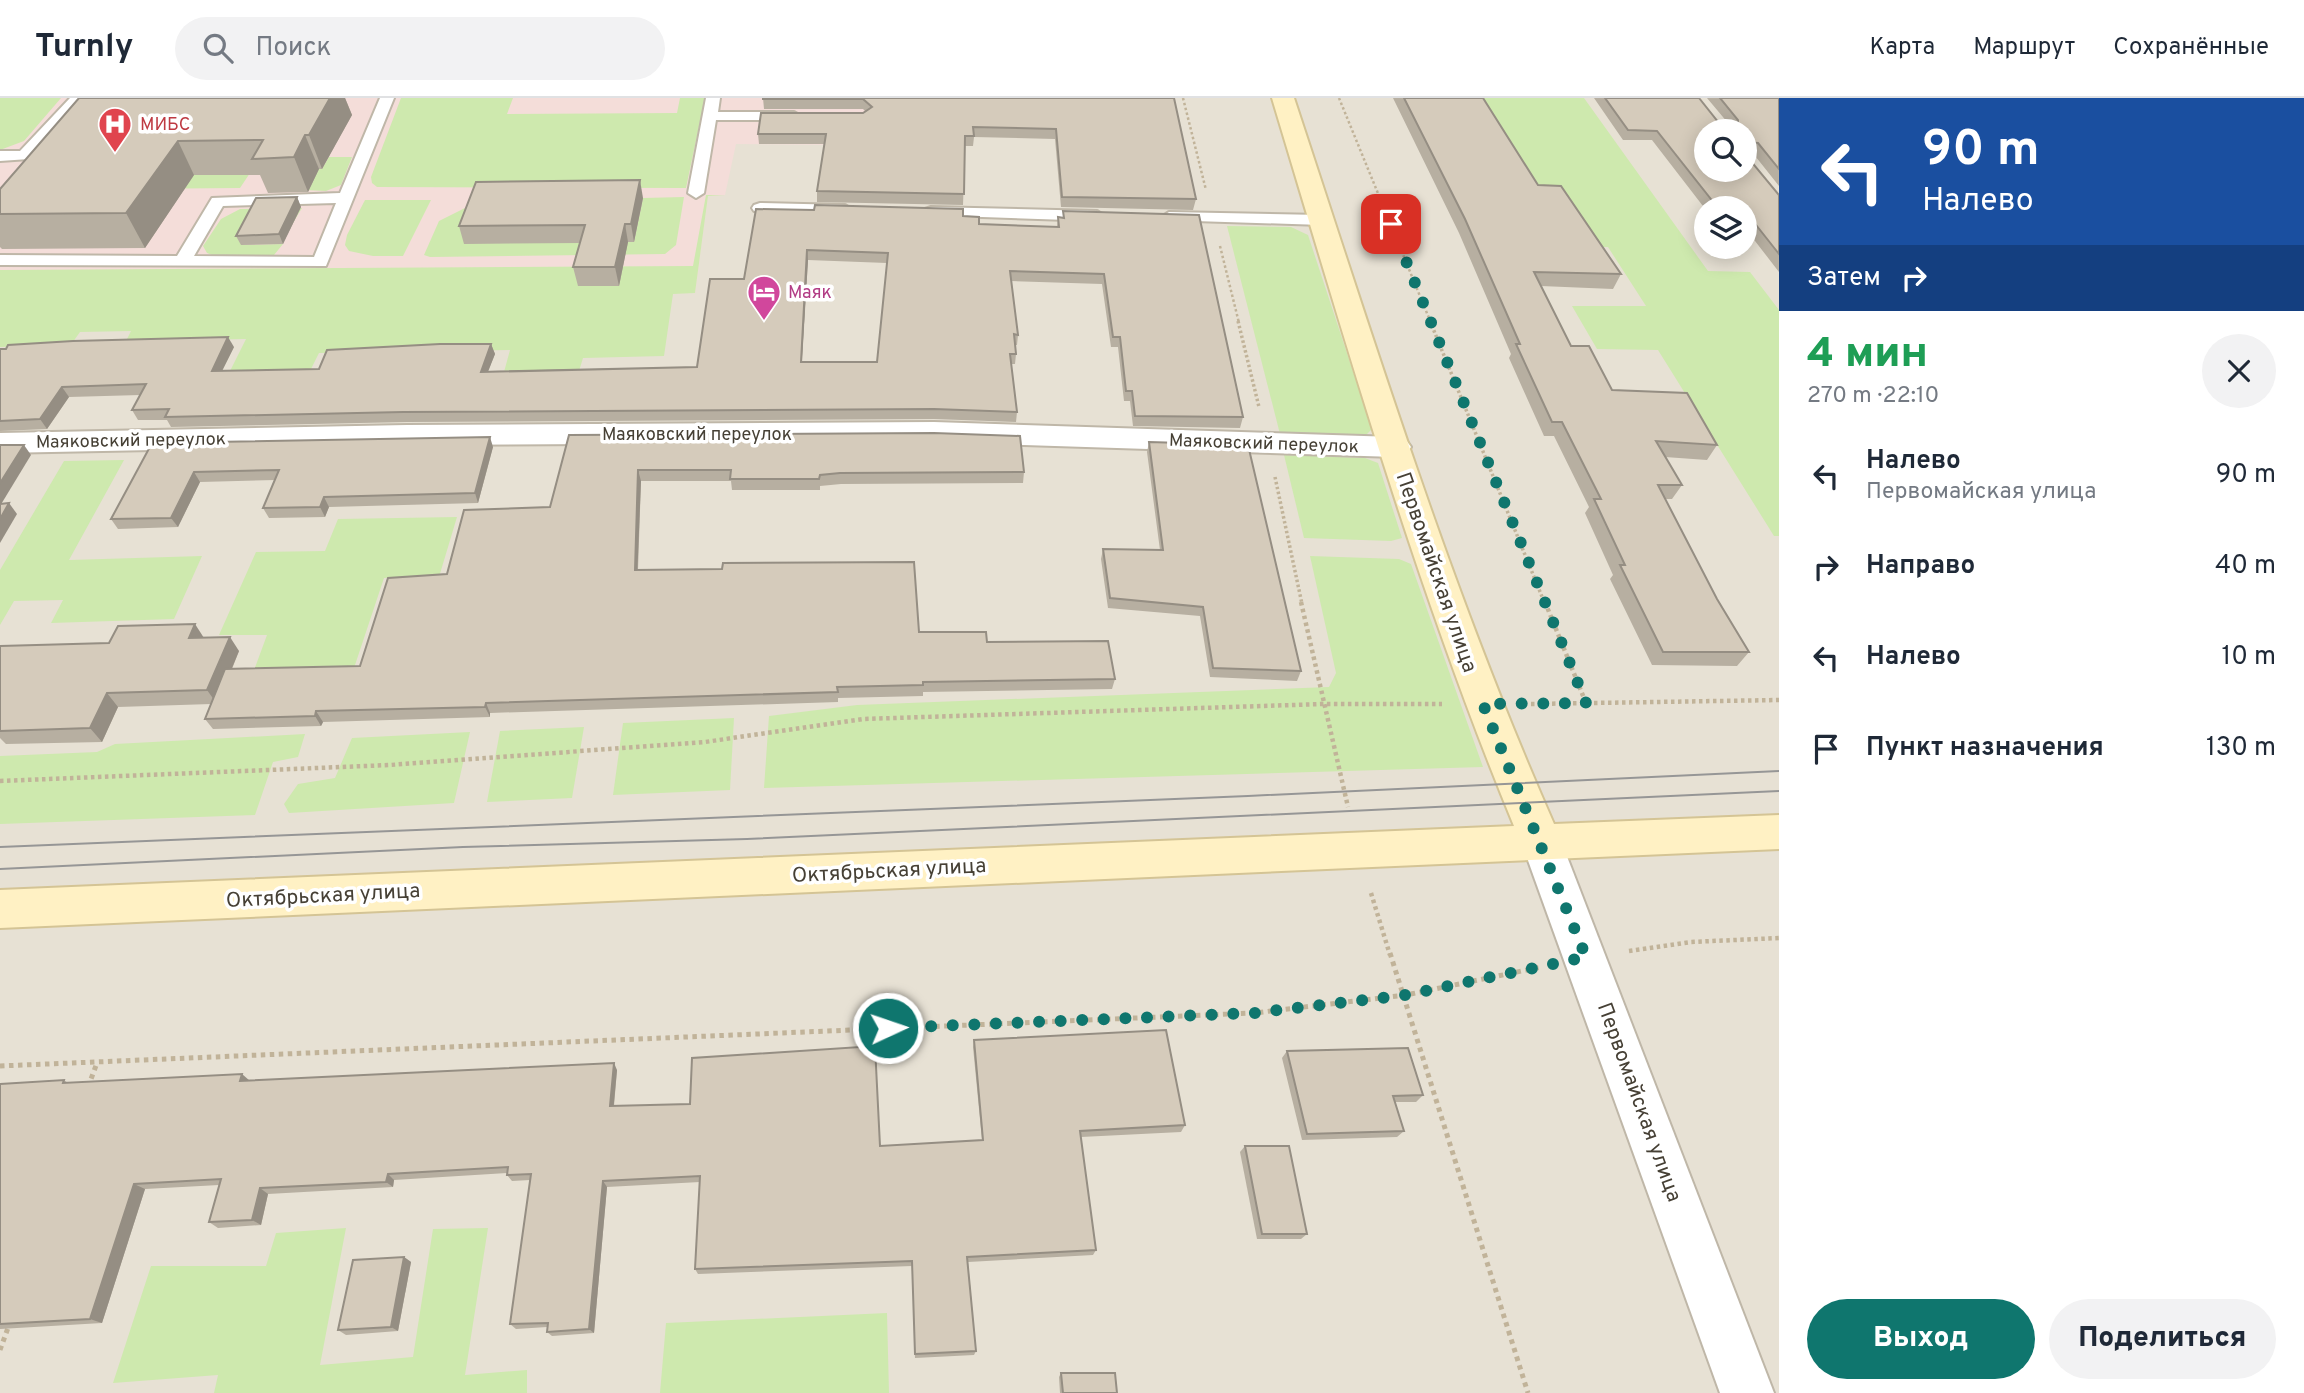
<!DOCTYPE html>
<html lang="ru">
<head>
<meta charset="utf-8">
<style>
  body { margin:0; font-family:Overpass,sans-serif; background:#f2f2f3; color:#1f2937; height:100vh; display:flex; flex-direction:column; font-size:26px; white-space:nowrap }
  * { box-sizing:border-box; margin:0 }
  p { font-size:23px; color:#747a83 }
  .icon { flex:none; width:38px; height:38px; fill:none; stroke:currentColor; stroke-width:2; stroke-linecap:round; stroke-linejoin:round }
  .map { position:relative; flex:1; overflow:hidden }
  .panel { display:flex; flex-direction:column; background:#fff; width:525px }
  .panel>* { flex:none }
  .hud { background:#1a4fa0; color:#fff; overflow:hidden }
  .buttons { position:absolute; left:1694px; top:21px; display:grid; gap:14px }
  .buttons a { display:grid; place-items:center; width:63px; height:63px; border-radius:50%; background:#fff; box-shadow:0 4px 18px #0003; font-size:35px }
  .pin { position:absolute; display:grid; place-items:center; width:60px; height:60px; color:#fff; margin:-30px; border-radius:14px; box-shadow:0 4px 10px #0006 }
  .me { position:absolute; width:77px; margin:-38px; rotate:87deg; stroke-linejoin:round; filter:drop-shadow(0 0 5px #0008) }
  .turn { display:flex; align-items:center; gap:24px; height:147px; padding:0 28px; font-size:32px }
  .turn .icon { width:91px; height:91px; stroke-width:2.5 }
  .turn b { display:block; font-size:49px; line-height:60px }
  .then { display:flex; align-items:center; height:66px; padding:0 28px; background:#0003; gap:14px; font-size:26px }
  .round { display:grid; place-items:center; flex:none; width:74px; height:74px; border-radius:37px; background:#f2f2f3 }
  .summary { display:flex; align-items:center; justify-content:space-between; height:119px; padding:0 28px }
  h1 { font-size:42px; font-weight:800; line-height:52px; color:#1e9e55 }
  .primary-button { display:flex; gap:14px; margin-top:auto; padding:14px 28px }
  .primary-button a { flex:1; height:80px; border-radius:42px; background:#0f766e; color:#fff; font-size:28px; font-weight:800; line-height:80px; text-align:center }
  .primary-button a+a { background:#f2f2f3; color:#1f2937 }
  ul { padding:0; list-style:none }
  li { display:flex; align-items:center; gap:21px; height:91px; padding:0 28px }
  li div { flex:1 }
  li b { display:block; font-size:26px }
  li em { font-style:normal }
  header { display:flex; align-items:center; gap:42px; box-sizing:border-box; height:98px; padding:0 35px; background:#fff; border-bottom:2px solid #e0e1e3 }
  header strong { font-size:33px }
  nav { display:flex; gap:38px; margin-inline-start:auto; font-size:24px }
  .search { width:490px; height:63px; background:#f2f2f3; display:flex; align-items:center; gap:18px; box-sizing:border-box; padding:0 24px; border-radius:38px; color:#747a83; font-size:26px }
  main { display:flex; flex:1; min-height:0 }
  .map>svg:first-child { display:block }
</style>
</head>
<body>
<header>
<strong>Turnly</strong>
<div class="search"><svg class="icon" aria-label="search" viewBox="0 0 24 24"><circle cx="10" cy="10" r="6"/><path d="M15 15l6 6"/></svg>Поиск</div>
<nav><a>Карта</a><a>Маршрут</a><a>Сохранённые</a></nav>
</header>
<main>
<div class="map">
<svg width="1779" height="1295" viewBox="0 0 1779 1295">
  <rect width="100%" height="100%" fill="#f3efe6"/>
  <path fill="#e7e1d4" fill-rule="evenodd" d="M 0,0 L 1779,0 L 1779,1295 L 0,1295 ZM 1706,33 L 1745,33 L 1745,72 L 1706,72 ZM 1706,110 L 1745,110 L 1745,149 L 1706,149 Z"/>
  <polygon fill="#f4ddd9" points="0,0 970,0 973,48 736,46 725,97 708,98 695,195 0,206"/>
  <g fill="#cee9ae">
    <polygon points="0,0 61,0 24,43 0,52"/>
    <polygon points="401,0 513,0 507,16 677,15 680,0 705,0 686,90 377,89 372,85 371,79"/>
    <polygon points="1462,0 1584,0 1708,173 1750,174 1779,212 1779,438 1774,438 1658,252 1597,251 1572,208 1646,208 1608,149 1594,149 1538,90 1488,8 1466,7"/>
    <polygon points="329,59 352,59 341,87 326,93 304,92 311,71 322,71"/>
    <polygon points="252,72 240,90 123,91 136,73"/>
    <polygon points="706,97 725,97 708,98 695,195 673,196 664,258 583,260 579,273 504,274 510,252 319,255 311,271 230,273 246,241 126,243 131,233 80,234 70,248 0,249 0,172 693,168"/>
    <polygon points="684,99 676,147 665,156 430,159 424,157 439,123 481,102 634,144 643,100"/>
    <polygon points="365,102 431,102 403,158 373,158 349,153 345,147 347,137"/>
    <polygon points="302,110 290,130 241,147 283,146 274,157 217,159 207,155 203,148 221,121 240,111"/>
    <polygon points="1227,128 1291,129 1308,137 1372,331 1365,338 1281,340"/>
    <polygon points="1284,357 1365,360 1378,365 1402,440 1391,443 1304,440"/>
    <polygon points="124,362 69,462 202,458 174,521 51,525 63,502 14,503 0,527 0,472 64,363"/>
    <polygon points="457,419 439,479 384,480 353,573 253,575 267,537 219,537 256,454 325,453 338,421"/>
    <polygon points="1310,458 1399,461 1411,466 1483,669 764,690 769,618 857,607 1329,589 1336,575"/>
    <polygon points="734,620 730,692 613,697 623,625"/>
    <polygon points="584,629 572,700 487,704 500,633"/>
    <polygon points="470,634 454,705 289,715 284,706 298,686 335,680 352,640"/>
    <polygon points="305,636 298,659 273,664 255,717 0,726 0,658 97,654 115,646"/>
    <polygon points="346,1130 320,1267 413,1259 433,1131 488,1130 465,1277 527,1272 527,1295 214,1295 218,1277 113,1285 151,1168 266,1168 276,1135"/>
    <polygon points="887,1215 889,1295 660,1295 666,1225"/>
  </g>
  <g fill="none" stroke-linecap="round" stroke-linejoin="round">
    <defs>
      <g id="lane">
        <polygon points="70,0 85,0 29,61 0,63 0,53 20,53"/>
        <path d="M 380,0 L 394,0 L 326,168 L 0,167 L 0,157 L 177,158 L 212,100 L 340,95 ZM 336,105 L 314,159 L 194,158 L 223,108 Z"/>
        <polygon points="706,0 720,0 718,14 794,14 801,18 794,22 716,22 704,95 696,100 688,95"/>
        <polygon points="760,105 845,107 853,112 845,117 754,113 752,110 754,107"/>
        <polygon points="931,109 1097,113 1105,118 1097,123 925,117 923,114 925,111"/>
        <polygon points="1169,114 1322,117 1330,122 1322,127 1163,122 1161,119"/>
      </g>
      <g id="street">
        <polygon points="934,324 1395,339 1406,342 1411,349 1406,356 1395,359 934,344 407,347 0,355 0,335 407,327"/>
        <polygon points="1541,726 1555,731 1561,743 1774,1295 1720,1295 1521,743 1527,731"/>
      </g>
      <path id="secondary" d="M 1272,0 L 1294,0 C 1375,245 1450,491 1554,726 L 1779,717 L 1779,751 L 0,830 L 0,792 L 1514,728 C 1416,491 1346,245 1272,0 Z"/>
    </defs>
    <use href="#lane" stroke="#bfb7a8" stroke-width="4"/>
    <use href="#street" stroke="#bfb7a8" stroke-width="4"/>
    <use href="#secondary" stroke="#d4c495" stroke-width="4"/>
    <g stroke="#c1b399" stroke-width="2.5" stroke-dasharray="2.5 2.5" stroke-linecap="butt">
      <polyline points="1183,0 1206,92"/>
      <polyline points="1339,0 1431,225"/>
      <polyline points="1220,148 1239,225"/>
    </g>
    <g stroke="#c1b399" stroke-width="3.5" stroke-dasharray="2.5 2.5" stroke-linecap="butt">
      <polyline points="1238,223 1259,309"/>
      <polyline points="1430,223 1545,506"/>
      <polyline points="1275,379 1302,506"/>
    </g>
    <g stroke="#c1b399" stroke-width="4.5" stroke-dasharray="3.5 3.5" stroke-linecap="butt">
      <polyline points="1301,504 1348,709"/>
      <polyline points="1545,504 1586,605"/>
      <polyline points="1531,606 1779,602"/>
      <polyline points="0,683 390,667 705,644 863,621 1323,606 1442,606"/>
      <polyline points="1371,795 1390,857"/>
      <polyline points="1629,853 1691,844 1779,840"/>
    </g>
    <g stroke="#c1b399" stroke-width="5" stroke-dasharray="4.5 4.5" stroke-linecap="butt">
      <polyline points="1390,855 1528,1295"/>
      <polyline points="0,968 1254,915 1406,897 1541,869"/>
      <polyline points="88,989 97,965"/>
      <polyline points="0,1252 9,1227"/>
    </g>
    <use href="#lane" fill="#fff" fill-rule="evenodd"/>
    <use href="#street" fill="#fff" fill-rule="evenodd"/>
    <use href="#secondary" fill="#fff1c4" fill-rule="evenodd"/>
    <g stroke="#969696" stroke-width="2">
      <polyline points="0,749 1248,698 1779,673"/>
      <polyline points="0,771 463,749 747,741 1779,693"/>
    </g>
  </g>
  <g fill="#b7afa1" fill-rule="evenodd">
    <polygon points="79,0 345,0 352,17 322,71 319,71 308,94 268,95 260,77 194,77 145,150 2,151 0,149 0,91"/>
    <polygon points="763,0 1174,0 1196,101 1193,112 1061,109 1055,41 974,39 973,48 965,48 963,107 817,104 817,93 824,46 759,46 758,36 863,15 865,13 863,11 764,11"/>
    <polygon points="1393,0 1483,0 1538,87 1621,176 1613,191 1541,188 1571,248 1612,292 1717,347 1707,362 1665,359 1682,387 1672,401 1665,401 1717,501 1749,554 1737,568 1652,567 1610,481 1613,477 1585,415 1589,409 1554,338 1544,338 1509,260 1511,256 1459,135"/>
    <polygon points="1594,0 1699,0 1719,25 1728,25 1707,0 1779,0 1779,88 1752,54 1749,54 1749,61 1779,97 1779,174 1745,130 1745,110 1706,110 1706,112 1652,42 1623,42"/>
    <polygon points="297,99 301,109 283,146 241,147 236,138"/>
    <polygon points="643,100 634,144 628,144 619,188 578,188 573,169 580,145 464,146 459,128"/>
    <path d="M 756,111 L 963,118 L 979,126 L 1057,129 L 1058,119 L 1063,120 L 1063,113 L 1243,319 L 1240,330 L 1133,328 L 1130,303 L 1124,303 L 1118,249 L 1111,249 L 1102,186 L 1011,183 L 1018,237 L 1017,247 L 1015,247 L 1016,256 L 1015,266 L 1011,266 L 1017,314 L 1016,324 L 934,321 L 407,324 L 171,329 L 167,322 L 138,322 L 132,312 L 140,297 L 69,299 L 47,331 L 0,333 L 0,251 L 234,249 L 222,273 L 319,271 L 491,246 L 495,256 L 488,273 L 697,269 L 744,181 ZM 808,162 L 887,165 L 877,264 L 802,264 Z"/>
    <polygon points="569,337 1024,374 1023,385 841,386 820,388 820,392 732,392 731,383 641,383 638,472 919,534 987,544 1115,581 1112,591 923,594 923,598 838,600 838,604 490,615 490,619 323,624 321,628 213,631 205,621 211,606 118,609 102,644 6,646 0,640 0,548 109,545 204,540 239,553 232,571 360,568 447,476 550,409"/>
    <polygon points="1149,344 1301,573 1297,583 1210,579 1200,518 1108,510 1101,461 1103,451 1160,452 1147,354"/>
    <polygon points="152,345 493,349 478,405 329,409 325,419 269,420 263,410 275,382 200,384 178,429 118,431 111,421"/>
    <polygon points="974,942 1185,1027 1181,1034 1081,1039 1096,1152 1093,1157 968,1164 976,1253 974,1257 915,1260 912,1168 698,1176 695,1171 700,1084 607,1089 594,1235 552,1238 547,1234 547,1229 516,1231 510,1226 530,1082 512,1083 507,1077 507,1075 394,1082 393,1089 268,1096 261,1127 218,1130 209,1124 219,1087 145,1091 102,1225 0,1231 0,986 64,982 68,985 249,982 617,972 614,1008 880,1048 982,1042 973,949"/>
    <polygon points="1287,953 1423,997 1416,1004 1395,1004 1404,1033 1397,1039 1302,1042 1282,960"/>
    <polygon points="1245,1048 1307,1136 1301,1141 1257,1141 1240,1054"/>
    <polygon points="404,1159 411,1164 398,1233 346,1237 338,1232"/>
    <polygon points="1061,1275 1117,1295 1060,1295 1059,1279"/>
  </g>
  <g fill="#958e83">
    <polygon points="330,0 345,0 352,17 322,71 309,37"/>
    <polygon points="305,37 319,71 308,94 294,59"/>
    <polygon points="178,43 194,77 145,150 126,115"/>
    <polygon points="640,82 643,100 634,144 631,126"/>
    <polygon points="297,99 301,109 283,146 279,136"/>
    <polygon points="625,126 628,144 619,188 615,169"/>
    <polygon points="807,152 808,162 801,274 801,264"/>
    <polygon points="228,239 234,249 217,283 212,273"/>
    <polygon points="491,246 495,256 484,284 481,274"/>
    <polygon points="62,289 69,299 47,331 40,321"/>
    <polygon points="490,339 493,349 478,405 475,395"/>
    <polygon points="24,347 31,357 0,408 0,385"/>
    <polygon points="638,372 641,383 637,483 635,472"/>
    <polygon points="194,374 200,384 178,429 171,420"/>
    <polygon points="324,399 329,409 325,419 320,409"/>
    <polygon points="9,405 17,416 0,445 0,421"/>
    <polygon points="195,526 204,540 189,540"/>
    <polygon points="230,539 239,553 217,606 207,592"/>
    <polygon points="107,595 118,609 102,644 90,630"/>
    <polygon points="486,605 490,615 490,619 485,609"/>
    <polygon points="316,613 323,624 321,628 315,618"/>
    <polygon points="614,965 617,972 613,1015 610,1008"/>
    <polygon points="242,976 250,983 240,983"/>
    <polygon points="388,1076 394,1082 393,1089 386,1084"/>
    <polygon points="603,1083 607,1089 594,1235 589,1231"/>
    <polygon points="134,1086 145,1091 102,1225 90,1221"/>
    <polygon points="260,1090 268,1096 261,1127 252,1122"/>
    <polygon points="404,1159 411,1164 398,1233 391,1229"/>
  </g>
  <g fill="#d5cbbb" stroke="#958e83" stroke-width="2" fill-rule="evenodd">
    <polygon points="79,0 330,0 309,37 305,37 294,59 252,61 263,42 178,43 126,115 0,116 0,91"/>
    <polygon points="763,0 1174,0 1196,101 1062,99 1056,31 973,29 974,38 965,38 964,96 817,93 826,36 758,36 761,15 863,15 872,9 863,1 763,1"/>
    <polygon points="1404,0 1483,0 1538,87 1561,88 1621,176 1534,174 1571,248 1589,248 1612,292 1687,295 1717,347 1656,343 1682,387 1658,387 1717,501 1749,554 1663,554 1620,467 1625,467 1594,401 1601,401 1562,324 1552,324 1516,246 1520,246 1465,121"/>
    <path d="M 1605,0 L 1699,0 L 1719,25 L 1738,26 L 1738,22 L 1720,0 L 1779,0 L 1779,71 L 1758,45 L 1749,44 L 1749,61 L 1779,97 L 1779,156 L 1745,113 L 1745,110 L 1718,110 L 1657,33 L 1628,32 ZM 1706,33 L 1745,33 L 1745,72 L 1706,72 Z"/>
    <polygon points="640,82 631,126 625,126 615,169 573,169 585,127 459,128 476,84"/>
    <polygon points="297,99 279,136 236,138 256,100"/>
    <path d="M 815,107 L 963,111 L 963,118 L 979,119 L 979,126 L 1059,129 L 1058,119 L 1064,120 L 1063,113 L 1199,117 L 1243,319 L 1135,318 L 1132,293 L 1126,293 L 1120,239 L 1113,239 L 1104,176 L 1010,173 L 1018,237 L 1014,236 L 1016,256 L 1010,256 L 1017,314 L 934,311 L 403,314 L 165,319 L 169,311 L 132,312 L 146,286 L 62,289 L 40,321 L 0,323 L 0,251 L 6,251 L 8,247 L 73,243 L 228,239 L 212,273 L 319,271 L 327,252 L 440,246 L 491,246 L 481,274 L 697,269 L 710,181 L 744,181 L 756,111 L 814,112 ZM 807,152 L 888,155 L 877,264 L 801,264 Z"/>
    <polygon points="934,335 1020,338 1024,374 840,375 820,377 819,381 730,381 731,372 638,372 635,472 722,471 723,465 914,464 919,534 986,534 987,544 1108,543 1115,581 923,584 923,587 837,589 838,594 486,605 485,609 316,613 315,618 205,621 225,571 360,568 388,480 447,476 464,412 550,409 569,337"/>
    <polygon points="490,339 475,395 324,399 320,409 263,410 279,372 194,374 171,420 111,421 152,345"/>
    <polygon points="1149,344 1248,347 1301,573 1213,570 1203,509 1110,500 1103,451 1163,452"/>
    <polygon points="0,347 24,347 0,385"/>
    <polygon points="9,405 0,421 0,406"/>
    <polygon points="195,526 189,540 230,539 207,592 107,595 90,630 0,633 0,548 109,545 118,528"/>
    <polygon points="1166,932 1185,1027 1080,1033 1096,1152 967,1159 976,1253 915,1256 912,1163 695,1171 700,1078 603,1083 589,1231 547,1234 548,1225 510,1226 531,1076 507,1077 508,1069 388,1076 386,1084 260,1090 252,1122 209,1124 221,1081 134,1086 90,1221 0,1226 0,986 64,982 63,985 242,976 240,983 614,965 610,1008 690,1006 692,960 875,948 880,1048 983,1042 974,942"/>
    <polygon points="1408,950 1423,997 1393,998 1404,1033 1307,1036 1287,953"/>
    <polygon points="1245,1048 1289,1048 1307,1136 1262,1136"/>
    <polygon points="404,1159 391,1229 338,1232 353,1162"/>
    <polygon points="1061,1275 1115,1275 1117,1295 1063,1295"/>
  </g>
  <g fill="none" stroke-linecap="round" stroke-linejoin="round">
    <polyline stroke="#0f766e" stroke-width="12" stroke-dasharray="0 21.6" points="888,930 1254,915 1406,897 1586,859 1483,606 1586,605 1391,126"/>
  </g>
  <defs>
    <symbol id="hospital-pin" viewBox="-11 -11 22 30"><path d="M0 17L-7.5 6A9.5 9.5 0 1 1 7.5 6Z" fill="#e0444e" stroke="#fff"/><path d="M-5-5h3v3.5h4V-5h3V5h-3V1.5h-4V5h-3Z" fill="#fff"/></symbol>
    <symbol id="hotel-pin" viewBox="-11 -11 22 30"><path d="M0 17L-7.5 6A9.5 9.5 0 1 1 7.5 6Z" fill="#d1479c" stroke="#fff"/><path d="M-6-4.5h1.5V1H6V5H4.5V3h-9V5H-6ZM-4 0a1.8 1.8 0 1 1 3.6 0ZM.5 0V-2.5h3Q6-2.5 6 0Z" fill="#fff"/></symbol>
  </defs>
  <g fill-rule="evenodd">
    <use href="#hospital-pin" x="96" y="7" width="38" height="52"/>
    <use href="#hotel-pin" x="745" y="175" width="38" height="52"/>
  </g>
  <g text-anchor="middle" stroke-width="7" stroke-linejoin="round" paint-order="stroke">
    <g font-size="18" fill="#be3a42" stroke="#fff" text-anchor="start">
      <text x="140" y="32">МИБС</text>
    </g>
    <g font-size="18" fill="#b23c85" stroke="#fff" text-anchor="start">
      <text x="788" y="200">Маяк</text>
    </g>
    <g font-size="18" fill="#464035" stroke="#fff">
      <text x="697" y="342">Маяковский переулок</text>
      <text transform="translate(131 342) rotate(-1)" y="6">Маяковский переулок</text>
      <text transform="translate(1264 345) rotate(2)" y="6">Маяковский переулок</text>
    </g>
    <g font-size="21" fill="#464035" stroke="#fff">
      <text transform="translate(1437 474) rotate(71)" y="7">Первомайская улица</text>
      <text transform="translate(889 772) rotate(-3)" y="7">Октябрьская улица</text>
      <text transform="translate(323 797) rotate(-3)" y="7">Октябрьская улица</text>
      <text transform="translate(1640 1004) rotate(70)" y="7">Первомайская улица</text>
    </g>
  </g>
</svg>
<div class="buttons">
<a><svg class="icon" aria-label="search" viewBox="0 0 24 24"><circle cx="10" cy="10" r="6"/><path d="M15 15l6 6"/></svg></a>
<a><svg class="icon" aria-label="layers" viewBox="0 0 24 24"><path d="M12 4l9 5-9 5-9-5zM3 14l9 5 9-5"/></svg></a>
</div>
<div class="pin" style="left:1391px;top:126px;background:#d93025"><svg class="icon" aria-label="arrive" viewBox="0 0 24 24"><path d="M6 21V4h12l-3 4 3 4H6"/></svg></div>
<svg class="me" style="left:888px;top:930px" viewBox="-20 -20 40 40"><circle r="17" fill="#0f766e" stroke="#fff" stroke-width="3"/><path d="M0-11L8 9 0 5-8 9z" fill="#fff"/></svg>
</div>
<section class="panel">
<div class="hud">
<div class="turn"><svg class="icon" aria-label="left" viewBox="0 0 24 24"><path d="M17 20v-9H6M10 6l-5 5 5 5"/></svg><div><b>90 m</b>Налево</div></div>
<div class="then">Затем<svg class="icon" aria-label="right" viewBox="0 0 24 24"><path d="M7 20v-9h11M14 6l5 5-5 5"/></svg></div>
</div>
<div class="summary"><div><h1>4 мин</h1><p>270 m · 22:10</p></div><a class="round"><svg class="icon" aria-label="close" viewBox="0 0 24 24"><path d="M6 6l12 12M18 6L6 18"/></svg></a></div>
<ul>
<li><svg class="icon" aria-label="left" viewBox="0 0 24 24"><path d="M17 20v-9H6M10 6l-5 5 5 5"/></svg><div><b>Налево</b><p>Первомайская улица</p></div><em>90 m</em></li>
<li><svg class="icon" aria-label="right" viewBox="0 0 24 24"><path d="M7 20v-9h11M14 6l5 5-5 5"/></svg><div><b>Направо</b></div><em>40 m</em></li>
<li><svg class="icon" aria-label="left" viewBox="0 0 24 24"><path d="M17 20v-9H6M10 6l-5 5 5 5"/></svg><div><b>Налево</b></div><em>10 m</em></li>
<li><svg class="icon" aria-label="arrive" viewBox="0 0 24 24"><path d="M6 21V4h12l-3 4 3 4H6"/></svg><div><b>Пункт назначения</b></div><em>130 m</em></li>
</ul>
<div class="primary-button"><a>Выход</a><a>Поделиться</a></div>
</section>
</main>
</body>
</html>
